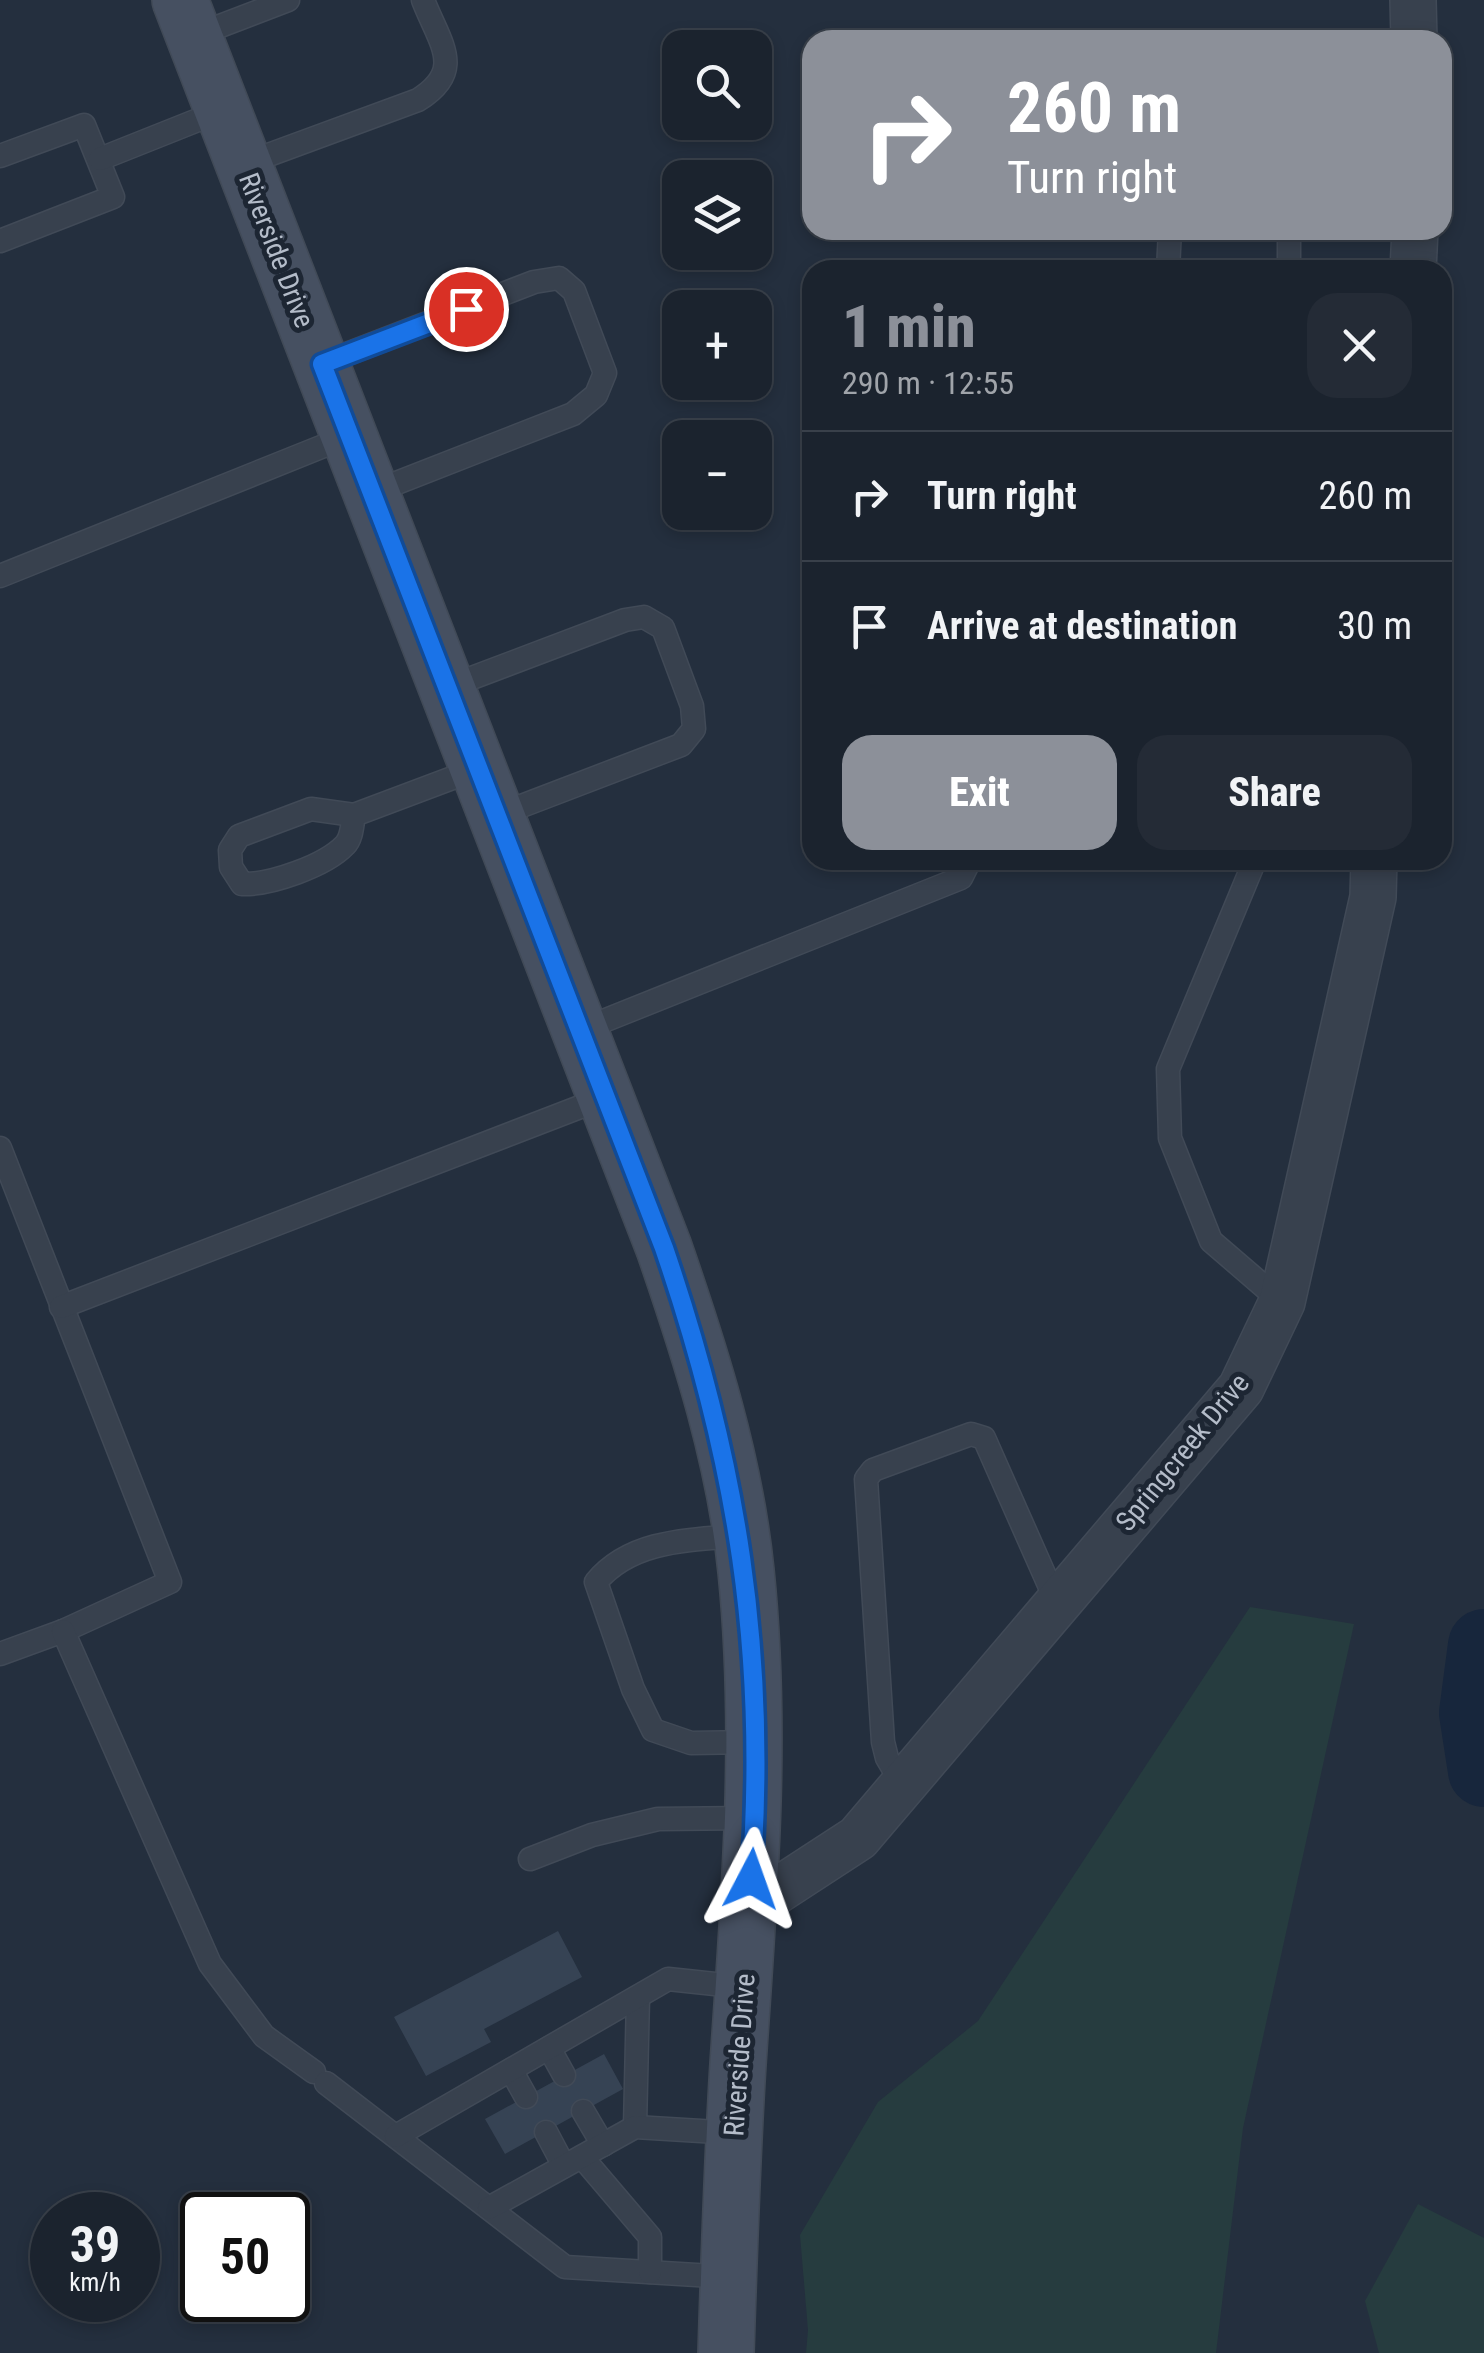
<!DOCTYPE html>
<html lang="en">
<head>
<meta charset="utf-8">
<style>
  body { margin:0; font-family:"Roboto Condensed",sans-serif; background:#242b36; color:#f1f3f6; height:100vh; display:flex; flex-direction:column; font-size:38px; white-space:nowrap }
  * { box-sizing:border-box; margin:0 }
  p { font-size:32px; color:#a0a4aa }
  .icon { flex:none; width:55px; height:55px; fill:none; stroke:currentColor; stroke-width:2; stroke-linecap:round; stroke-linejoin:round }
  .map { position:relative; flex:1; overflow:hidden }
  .panel { position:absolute; left:802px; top:260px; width:650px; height:610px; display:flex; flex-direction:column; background:#1b232e; border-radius:30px; box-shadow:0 5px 15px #0003,0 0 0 2px #39404a }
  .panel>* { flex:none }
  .guide { position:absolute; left:802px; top:30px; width:650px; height:210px; border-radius:30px; box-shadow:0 5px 15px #0003,0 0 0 2px #39404a; background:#8c9099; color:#fff; overflow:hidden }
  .buttons { position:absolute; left:662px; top:30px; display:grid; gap:20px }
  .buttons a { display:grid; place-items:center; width:110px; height:110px; border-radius:20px; background:#1b232e; box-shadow:0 5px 15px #0003,0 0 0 2px #39404a; font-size:50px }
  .speed { position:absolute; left:30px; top:2192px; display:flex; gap:20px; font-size:50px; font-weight:700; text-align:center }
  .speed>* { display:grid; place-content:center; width:130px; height:130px; border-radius:50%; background:#1b232e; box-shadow:0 5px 15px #0003,0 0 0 2px #39404a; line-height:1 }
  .speed small { font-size:25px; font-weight:400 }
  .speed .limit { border:5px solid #111; border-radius:15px; background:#fff; color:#111 }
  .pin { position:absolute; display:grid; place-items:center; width:85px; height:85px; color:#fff; margin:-42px; border:5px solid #fff; border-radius:50%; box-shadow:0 2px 10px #0007 }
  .me { position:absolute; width:110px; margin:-55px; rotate:4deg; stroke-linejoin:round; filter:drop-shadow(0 0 8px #0008) }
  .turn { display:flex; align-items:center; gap:35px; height:210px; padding:0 40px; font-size:45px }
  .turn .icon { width:130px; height:130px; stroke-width:2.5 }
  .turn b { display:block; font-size:70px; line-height:85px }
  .round { display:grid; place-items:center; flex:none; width:105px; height:105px; border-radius:30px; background:#242b36 }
  .head { display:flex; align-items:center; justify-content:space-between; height:170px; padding:0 40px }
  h1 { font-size:60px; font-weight:800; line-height:75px; color:#8c9099 }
  .primary-button { display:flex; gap:20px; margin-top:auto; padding:20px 40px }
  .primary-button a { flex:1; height:115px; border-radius:30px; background:#8c9099; color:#fff; font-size:40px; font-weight:800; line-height:115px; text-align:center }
  .primary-button a+a { background:#242b36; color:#f1f3f6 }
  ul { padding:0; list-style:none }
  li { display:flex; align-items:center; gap:30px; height:130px; padding:0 40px; border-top:2px solid #39404a }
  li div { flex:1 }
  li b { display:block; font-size:38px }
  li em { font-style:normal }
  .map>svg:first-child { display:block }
</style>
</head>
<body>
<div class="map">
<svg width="1484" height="2353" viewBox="0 0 1484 2353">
  <rect width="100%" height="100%" fill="#242f3e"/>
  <g fill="#263c3f">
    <polygon points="1250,1607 1354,1624 1243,2128 1216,2353 806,2353 808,2330 800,2235 878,2102 978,2021"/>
    <polygon points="1418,2204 1484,2238 1484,2353 1379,2353 1365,2301"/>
  </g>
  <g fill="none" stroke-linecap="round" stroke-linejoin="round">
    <polyline stroke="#17263c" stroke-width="72" points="1484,1645 1475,1713 1484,1771"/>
  </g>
  <g fill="#364354">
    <polygon points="558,1931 582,1977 484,2029 491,2042 426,2076 394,2017"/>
    <polygon points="604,2054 623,2089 505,2154 485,2119"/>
  </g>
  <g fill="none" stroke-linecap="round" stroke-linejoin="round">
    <defs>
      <g id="lane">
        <polyline points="194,36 288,0"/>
        <polyline points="0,156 84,125 113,197 0,241"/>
        <polyline points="100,159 223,110"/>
        <path d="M 244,164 L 418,100 C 466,70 440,44 423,0"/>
        <polyline points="1168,270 1170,230"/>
        <polyline points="1289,270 1289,230"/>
        <polyline points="321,364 534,282 559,278 574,291 605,373 596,395 573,414 371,493"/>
        <polyline points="0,576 351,435"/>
        <polyline points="448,687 625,620 644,617 663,628 692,706 694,729 681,745 498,815"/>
        <path d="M 354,815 C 352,825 352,838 345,845 C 325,866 270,885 242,884 L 231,867 L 230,850 L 239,836 L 311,809 L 354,815 L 479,768"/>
        <polyline points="1255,860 1168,1069 1170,1138 1211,1241 1282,1302"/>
        <polyline points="581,1030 961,878 970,860"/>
        <polyline points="0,1148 170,1582 63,1631 0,1654"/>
        <polyline points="61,1307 606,1097"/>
        <path d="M 740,1536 C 688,1540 631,1540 596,1582 L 633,1689 L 653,1730 L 691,1743 L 754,1742"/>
        <polyline points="63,1631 210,1964 264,2036 314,2072"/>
        <polyline points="903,1785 887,1758 883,1742 866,1479 873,1470 971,1434 984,1438 1057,1603"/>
        <polyline points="530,1859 592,1835 658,1819 752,1818"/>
        <polyline points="549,2048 564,2075"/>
        <polyline points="511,2070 526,2097"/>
        <polyline points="326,2083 565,2267 729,2277"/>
        <polyline points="583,2111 603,2145"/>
        <polyline points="635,2127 638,1997"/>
        <polyline points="546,2132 564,2166"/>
        <polyline points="396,2136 668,1979 743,1987"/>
        <polyline points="582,2157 650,2237 650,2272"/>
        <polyline points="489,2208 635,2127 734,2133"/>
      </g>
      <g id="street">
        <polyline points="1413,0 1414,40"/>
        <polyline points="1413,270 1415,230"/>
        <polyline points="749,1909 858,1838 1241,1388 1282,1302 1373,897 1374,860"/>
      </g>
      <path id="secondary" d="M 180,0 L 664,1248 C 700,1352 735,1461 746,1571 C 763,1736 749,1900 738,2064 C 732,2161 729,2257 726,2353"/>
    </defs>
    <use href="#lane" stroke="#414a57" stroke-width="25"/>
    <use href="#street" stroke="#414a57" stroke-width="48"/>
    <use href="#secondary" stroke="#414a57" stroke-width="58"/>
    <use href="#lane" stroke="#38414e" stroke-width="22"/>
    <use href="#street" stroke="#38414e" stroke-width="45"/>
    <use href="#secondary" stroke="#465061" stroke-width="55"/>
  </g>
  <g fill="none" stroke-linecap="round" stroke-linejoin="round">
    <defs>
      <path id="route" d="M 466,309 L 322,364 L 664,1248 C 737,1461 768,1654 751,1879"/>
    </defs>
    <use href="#route" stroke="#114b97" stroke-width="25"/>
    <use href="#route" stroke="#1a73e8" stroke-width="18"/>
  </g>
  <g text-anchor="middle" stroke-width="10" stroke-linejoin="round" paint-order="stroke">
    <g font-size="28" fill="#b4bcc9" stroke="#1d2633">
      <text transform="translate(277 250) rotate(69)" y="10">Riverside Drive</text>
      <text transform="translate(1182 1452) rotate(-51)" y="10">Springcreek Drive</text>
      <text transform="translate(739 2055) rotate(-86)" y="10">Riverside Drive</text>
    </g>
  </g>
</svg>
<div class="buttons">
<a><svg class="icon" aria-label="search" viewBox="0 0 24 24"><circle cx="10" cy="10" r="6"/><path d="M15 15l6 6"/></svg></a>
<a><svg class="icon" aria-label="layers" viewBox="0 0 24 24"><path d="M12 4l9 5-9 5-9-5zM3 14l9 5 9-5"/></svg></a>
<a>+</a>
<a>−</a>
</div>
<div class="speed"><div>39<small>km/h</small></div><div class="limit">50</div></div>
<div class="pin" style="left:466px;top:309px;background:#d93025"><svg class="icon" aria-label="arrive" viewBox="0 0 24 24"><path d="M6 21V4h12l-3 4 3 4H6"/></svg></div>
<svg class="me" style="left:751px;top:1879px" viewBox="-20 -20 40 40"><path d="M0-17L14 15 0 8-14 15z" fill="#1a73e8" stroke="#fff" stroke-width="4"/></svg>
<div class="guide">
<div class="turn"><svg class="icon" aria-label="right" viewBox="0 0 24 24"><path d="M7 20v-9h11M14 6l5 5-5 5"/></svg><div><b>260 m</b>Turn right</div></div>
</div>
<section class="panel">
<div class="head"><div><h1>1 min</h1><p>290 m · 12:55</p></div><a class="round"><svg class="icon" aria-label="close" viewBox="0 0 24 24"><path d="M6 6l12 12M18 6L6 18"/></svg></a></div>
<ul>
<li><svg class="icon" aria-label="right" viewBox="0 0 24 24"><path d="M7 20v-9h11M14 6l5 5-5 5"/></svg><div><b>Turn right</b></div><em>260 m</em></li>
<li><svg class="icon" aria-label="arrive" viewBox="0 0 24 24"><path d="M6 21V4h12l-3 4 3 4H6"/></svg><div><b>Arrive at destination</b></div><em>30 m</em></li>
</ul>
<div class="primary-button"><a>Exit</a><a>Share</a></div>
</section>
</div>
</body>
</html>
